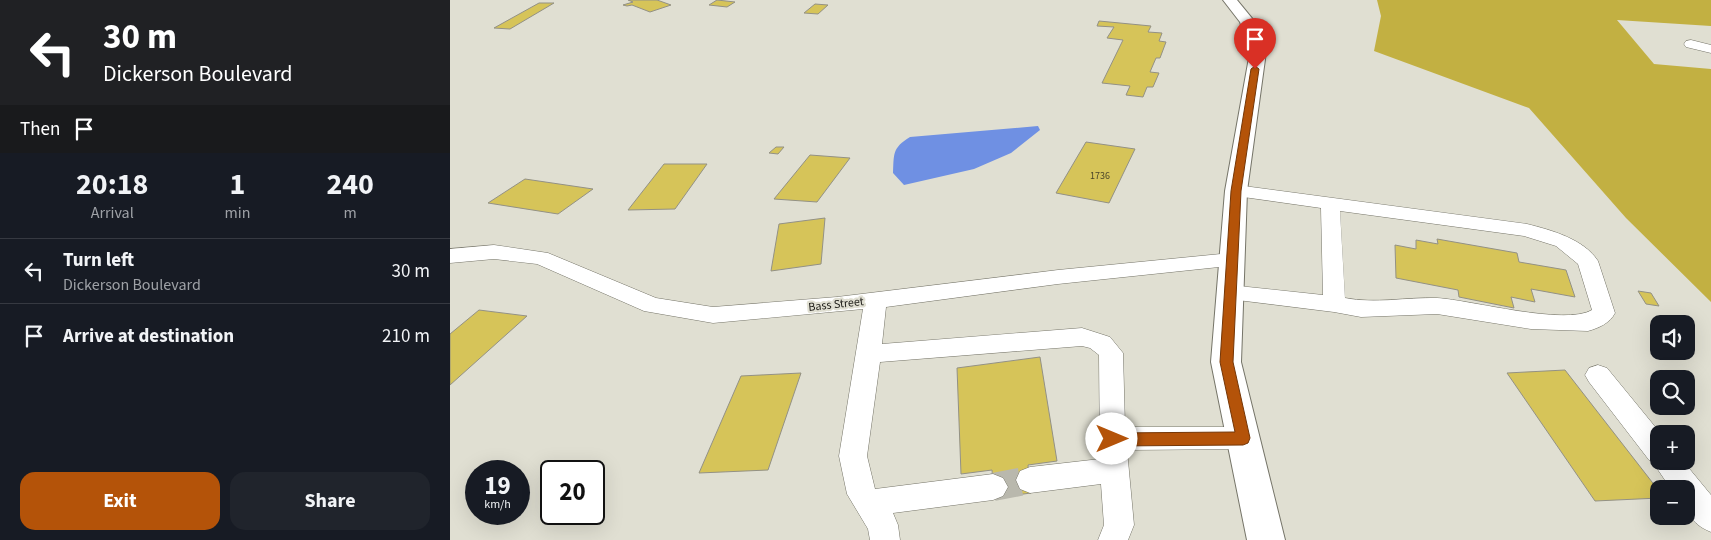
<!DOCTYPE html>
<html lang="en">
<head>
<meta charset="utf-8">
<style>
  body { margin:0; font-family:"Source Sans 3",sans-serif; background:#20242c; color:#f1f3f6; height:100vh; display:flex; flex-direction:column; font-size:19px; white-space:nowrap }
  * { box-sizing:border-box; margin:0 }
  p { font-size:16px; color:#9ea1a6 }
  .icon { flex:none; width:28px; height:28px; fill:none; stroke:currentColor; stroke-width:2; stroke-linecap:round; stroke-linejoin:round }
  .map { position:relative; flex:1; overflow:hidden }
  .drawer { display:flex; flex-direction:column; background:#171b24; width:450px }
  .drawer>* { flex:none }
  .banner { background:#202124; color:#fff; overflow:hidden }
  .tools { position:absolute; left:1200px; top:315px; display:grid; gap:10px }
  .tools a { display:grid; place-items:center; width:45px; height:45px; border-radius:10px; background:#171b24; box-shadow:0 5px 20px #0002; font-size:25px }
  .speed { position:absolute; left:15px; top:460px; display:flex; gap:10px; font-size:25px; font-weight:700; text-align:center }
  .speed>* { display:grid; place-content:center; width:65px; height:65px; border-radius:50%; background:#171b24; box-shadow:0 5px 20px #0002; line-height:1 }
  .speed small { font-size:12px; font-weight:400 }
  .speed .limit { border:2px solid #111; border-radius:8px; background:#fff; color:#111 }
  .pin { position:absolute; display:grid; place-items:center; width:42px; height:42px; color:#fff; margin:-51px -21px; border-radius:50% 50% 50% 0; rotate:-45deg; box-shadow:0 0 5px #0007 }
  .pin .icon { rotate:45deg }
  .me { position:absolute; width:55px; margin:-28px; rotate:90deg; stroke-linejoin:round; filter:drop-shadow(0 0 4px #0008) }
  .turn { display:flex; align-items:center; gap:18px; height:105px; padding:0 20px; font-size:22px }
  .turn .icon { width:65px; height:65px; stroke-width:2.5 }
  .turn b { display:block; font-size:35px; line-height:42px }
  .then { display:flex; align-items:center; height:48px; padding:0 20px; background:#0003; gap:10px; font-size:19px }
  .eta { display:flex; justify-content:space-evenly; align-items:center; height:85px; text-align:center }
  .eta b { font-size:30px; font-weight:700; line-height:35px }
  .primary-button { display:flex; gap:10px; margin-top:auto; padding:10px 20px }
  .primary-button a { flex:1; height:58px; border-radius:15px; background:#b45309; color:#fff; font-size:20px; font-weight:700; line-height:58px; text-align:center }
  .primary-button a+a { background:#20242c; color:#f1f3f6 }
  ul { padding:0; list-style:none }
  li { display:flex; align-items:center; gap:15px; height:65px; padding:0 20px; border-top:1px solid #363941 }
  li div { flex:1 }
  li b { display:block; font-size:19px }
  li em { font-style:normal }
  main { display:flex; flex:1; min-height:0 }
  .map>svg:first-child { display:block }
</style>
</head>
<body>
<main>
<section class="drawer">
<div class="banner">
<div class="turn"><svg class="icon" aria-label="left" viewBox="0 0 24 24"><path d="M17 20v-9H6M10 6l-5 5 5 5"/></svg><div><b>30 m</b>Dickerson Boulevard</div></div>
<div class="then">Then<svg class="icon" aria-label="arrive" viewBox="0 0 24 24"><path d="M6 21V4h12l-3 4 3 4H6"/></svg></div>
</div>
<div class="eta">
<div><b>20:18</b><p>Arrival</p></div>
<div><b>1</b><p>min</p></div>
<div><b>240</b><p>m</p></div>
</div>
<ul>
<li><svg class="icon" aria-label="left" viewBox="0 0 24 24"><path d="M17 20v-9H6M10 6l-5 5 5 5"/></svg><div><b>Turn left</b><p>Dickerson Boulevard</p></div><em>30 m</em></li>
<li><svg class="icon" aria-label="arrive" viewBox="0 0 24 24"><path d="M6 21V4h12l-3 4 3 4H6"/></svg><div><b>Arrive at destination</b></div><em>210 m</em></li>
</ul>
<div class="primary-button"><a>Exit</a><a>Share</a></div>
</section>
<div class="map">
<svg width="1261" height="540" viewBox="0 0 1261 540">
  <rect width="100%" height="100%" fill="#e0dfd2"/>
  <polygon fill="#c2b042" points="927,0 1261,0 1261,26 1167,20 1204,64 1261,69 1261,302 1176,218 1079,108 924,51 931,16"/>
  <path fill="#6f90e3" d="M 588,126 L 590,130 L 561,153 L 524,169 L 454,185 L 443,173 C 444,154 442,148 460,137 Z"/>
  <g fill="#d6c459" stroke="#939185">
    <polygon points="178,0 207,0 221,5 200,12 182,5 177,6 173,5 183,2"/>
    <polygon points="267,0 285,2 277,7 259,5"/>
    <polygon points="89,3 104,3 60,29 44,28"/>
    <polygon points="365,4 378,5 368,14 354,13"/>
    <polygon points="649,21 701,26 698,32 712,33 709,41 716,42 710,58 706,58 700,72 709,73 703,87 697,87 693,97 676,95 680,86 652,83 673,40 657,38 664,27 647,26"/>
    <polygon points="636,142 685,149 659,203 606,193"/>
    <polygon points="326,147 334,147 328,154 319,153"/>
    <polygon points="360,155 400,158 367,202 324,199"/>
    <polygon points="214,164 257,164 225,209 178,210"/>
    <polygon points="75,179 143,189 108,214 38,203"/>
    <polygon points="375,218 371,264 321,271 329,224"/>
    <polygon points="987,239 1067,253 1069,262 1116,270 1125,297 1081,289 1085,302 1061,297 1064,308 1009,297 1008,290 946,278 945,245 966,249 966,240 988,244"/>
    <polygon points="1188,291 1201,293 1209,306 1196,304"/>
    <polygon points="29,310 77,316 0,385 0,334"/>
    <polygon points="590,357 607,461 578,465 581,493 544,498 542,470 511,474 507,368"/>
    <polygon points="1115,370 1209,491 1209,498 1145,501 1057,373"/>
    <polygon points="351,373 318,470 249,473 291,376"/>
  </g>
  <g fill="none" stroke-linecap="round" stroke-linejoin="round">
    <polyline stroke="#b9b8ad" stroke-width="28" stroke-dasharray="28 14" stroke-linecap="butt" points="543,487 580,480"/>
    <defs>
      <g id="minor">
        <polygon points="1241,40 1261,45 1261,53 1236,47 1234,44 1236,41"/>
        <path d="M 786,185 L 1077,224 C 1101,230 1134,239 1148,261 L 1165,313 C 1160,323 1149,328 1138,331 L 1081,329 L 987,314 L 911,317 L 884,312 L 771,298 L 768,293 L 771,288 L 779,285 L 873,295 L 871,208 L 779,195 L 777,191 L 779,187 ZM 890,211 L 1074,236 L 1106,246 L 1128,264 L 1142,310 C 1115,326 1021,300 987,298 C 956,297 926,304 895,298 Z"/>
        <polygon points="44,245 98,253 206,298 263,307 387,297 608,270 781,253 788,255 791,260 788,265 608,284 436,307 432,344 632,328 660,337 673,353 675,427 793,427 803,430 807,438 803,446 793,449 677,450 684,525 678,540 648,540 654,525 651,484 580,493 570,489 566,480 570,471 580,467 650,459 649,355 640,348 632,346 430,362 417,456 425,489 543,474 553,478 558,487 553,496 543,500 443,513 448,525 450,540 420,540 418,529 397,494 389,456 413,309 263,323 194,311 87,264 44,259 0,263 0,249"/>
        <path d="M 1148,365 L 1157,368 L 1211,434 L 1209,434 L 1209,461 L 1233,461 L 1261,495 L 1261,532 C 1239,523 1236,511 1236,489 L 1221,489 L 1202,461 L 1199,460 L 1139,382 L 1135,375 L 1139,368 Z"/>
      </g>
      <polygon id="major" points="773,0 787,0 805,22 816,52 797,191 791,362 835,540 797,540 761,362 775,191 800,52 790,22"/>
    </defs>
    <use href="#minor" stroke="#757468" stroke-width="1"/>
    <use href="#major" stroke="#757468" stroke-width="2"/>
    <use href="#minor" fill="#fff" fill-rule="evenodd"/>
    <use href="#major" fill="#fff" fill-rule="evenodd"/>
  </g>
  <polygon fill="#b45309" stroke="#753606" points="805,66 809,69 791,191 783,362 800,438 798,443 793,445 662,446 657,444 655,439 657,435 662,433 785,432 770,362 781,191 801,69"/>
  <g text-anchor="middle" stroke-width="4.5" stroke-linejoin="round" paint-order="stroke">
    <g font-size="10" fill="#4a4528">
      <text x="650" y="179">1736</text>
    </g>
    <g font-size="12" fill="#1c1b17" stroke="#e0dfd2">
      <text transform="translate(386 304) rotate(-6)" y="4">Bass Street</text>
    </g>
  </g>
</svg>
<div class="tools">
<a><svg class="icon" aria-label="sound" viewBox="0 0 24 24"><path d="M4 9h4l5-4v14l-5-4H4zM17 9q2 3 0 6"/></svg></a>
<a><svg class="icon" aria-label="search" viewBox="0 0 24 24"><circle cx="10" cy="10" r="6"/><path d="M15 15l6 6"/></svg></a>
<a>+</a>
<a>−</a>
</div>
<div class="speed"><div>19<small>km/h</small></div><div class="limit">20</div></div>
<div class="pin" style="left:805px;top:69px;background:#d93025"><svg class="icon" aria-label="arrive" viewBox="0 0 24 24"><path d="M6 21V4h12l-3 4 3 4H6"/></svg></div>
<svg class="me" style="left:662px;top:439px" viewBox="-20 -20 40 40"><circle r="19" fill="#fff"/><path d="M0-13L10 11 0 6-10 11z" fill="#b45309"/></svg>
</div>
</main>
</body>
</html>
